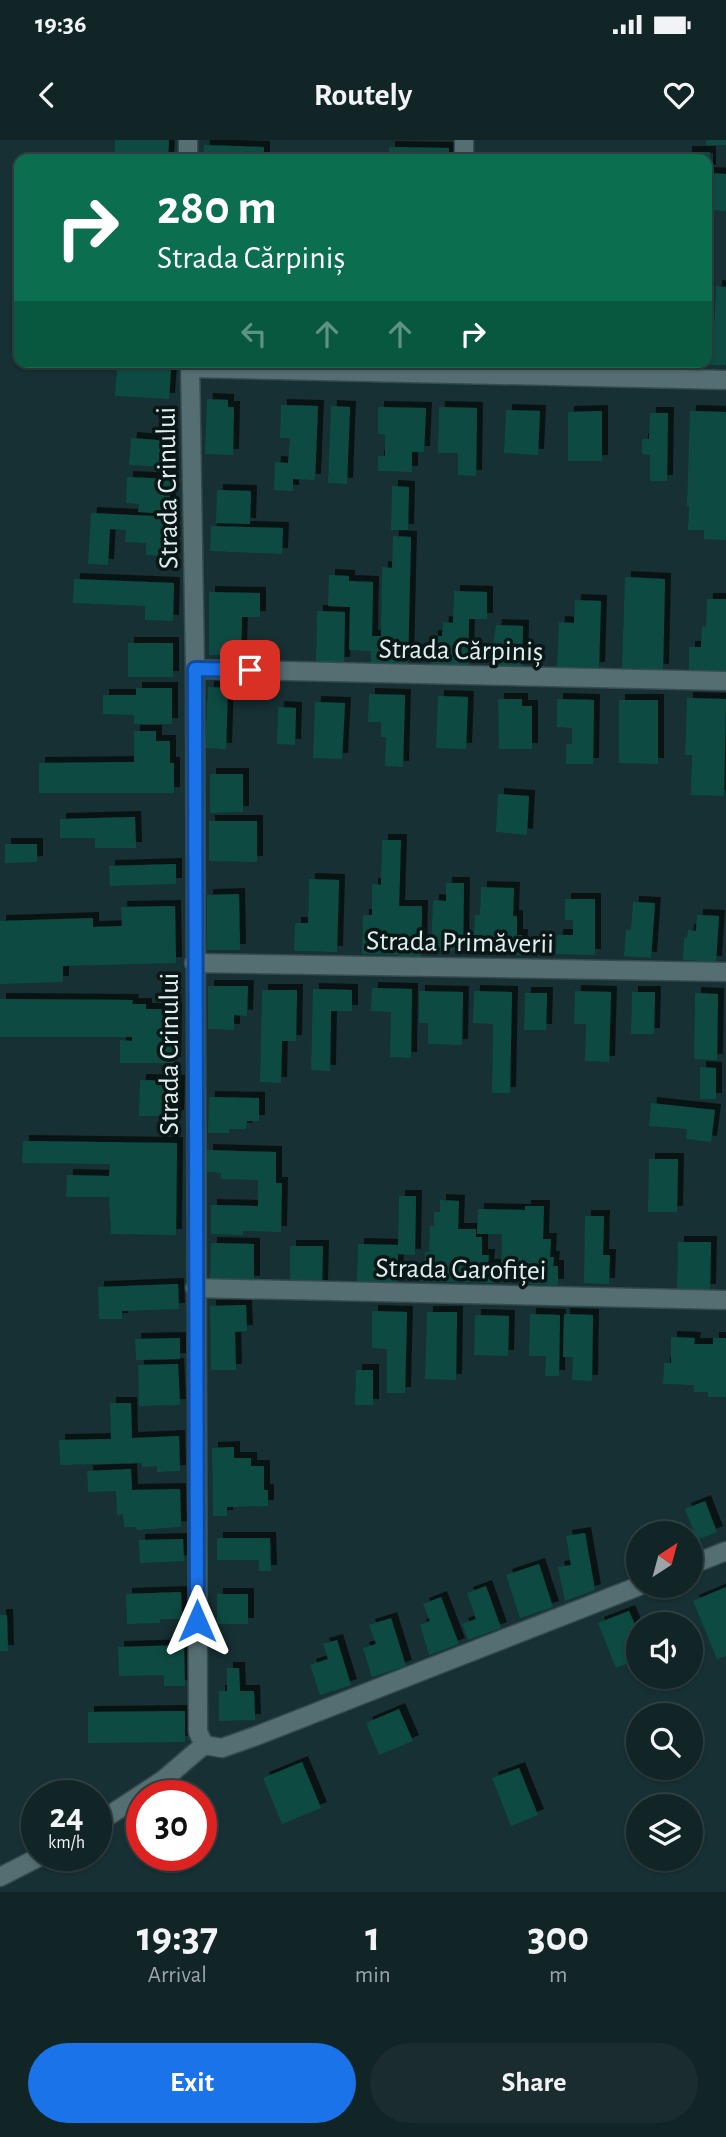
<!DOCTYPE html>
<html lang="en">
<head>
<meta charset="utf-8">
<style>
  body { margin:0; font-family:"Alegreya Sans",sans-serif; background:#1a2c2e; color:#f1f3f6; height:100vh; display:flex; flex-direction:column; font-size:26px; white-space:nowrap }
  * { box-sizing:border-box; margin:0 }
  p { font-size:23px; color:#9ca4a7 }
  .icon { flex:none; width:38px; height:38px; fill:none; stroke:currentColor; stroke-width:2; stroke-linecap:round; stroke-linejoin:round }
  .map { position:relative; height:1752px; overflow:hidden }
  .panel { display:flex; flex-direction:column; background:#112426; flex:1 }
  .panel>* { flex:none }
  .hud { position:absolute; left:14px; top:14px; width:698px; height:214px; border-radius:14px; box-shadow:0 2px 5px #0004,0 0 0 2px #304143; background:#0b6e4f; color:#fff; overflow:hidden }
  .needle { width:46px; rotate:36deg }
  .buttons { position:absolute; left:626px; top:1381px; display:grid; gap:14px }
  .buttons a { display:grid; place-items:center; width:77px; height:77px; border-radius:50%; background:#112426; box-shadow:0 2px 5px #0004,0 0 0 2px #304143; font-size:35px }
  .speed { position:absolute; left:21px; top:1640px; display:flex; gap:14px; font-size:35px; font-weight:700; text-align:center }
  .speed>* { display:grid; place-content:center; width:91px; height:91px; border-radius:50%; background:#112426; box-shadow:0 2px 5px #0004,0 0 0 2px #304143; line-height:1 }
  .speed small { font-size:18px; font-weight:400 }
  .speed .limit { border:10px solid #d22; background:#fff; color:#111 }
  .pin { position:absolute; display:grid; place-items:center; width:60px; height:60px; color:#fff; margin:-30px; border-radius:14px; box-shadow:0 4px 10px #0006 }
  .me { position:absolute; width:77px; margin:-38px; rotate:0deg; stroke-linejoin:round; filter:drop-shadow(0 0 5px #0008) }
  .turn { display:flex; align-items:center; gap:24px; height:147px; padding:0 28px; font-size:32px }
  .turn .icon { width:91px; height:91px; stroke-width:2.5 }
  .turn b { display:block; font-size:49px; line-height:60px }
  .lanes { display:flex; align-items:center; height:66px; padding:0 28px; background:#0003; justify-content:center; gap:35px; direction:ltr }
  .lanes .off { opacity:.35 }
  .eta { display:flex; justify-content:space-evenly; align-items:center; height:119px; text-align:center }
  .eta b { font-size:42px; font-weight:600; line-height:49px }
  .action { display:flex; gap:14px; margin-top:auto; padding:14px 28px }
  .action a { flex:1; height:80px; border-radius:42px; background:#1a73e8; color:#fff; font-size:28px; font-weight:600; line-height:80px; text-align:center }
  .action a+a { background:#1a2c2e; color:#f1f3f6 }
  .status { display:flex; justify-content:space-between; align-items:center; height:49px; padding:0 35px; background:#112426; direction:ltr }
  .status svg { height:19px; fill:currentColor }
  header { display:flex; justify-content:space-between; align-items:center; height:91px; padding:0 28px; background:#112426; font-size:32px; font-weight:600 }
  .map>svg:first-child { display:block }
</style>
</head>
<body>
<div class="status"><b>19:36</b><svg viewBox="0 0 49 12"><path d="M0 12V9h3v3zM5 12V6h3v6zM10 12V3h3v9zM15 12V0h3v12zM26 1h20v11H26zM47 4h2v5h-2z"/></svg></div>
<header><svg class="icon" aria-label="back" viewBox="0 0 24 24"><path d="M15 5l-7 7 7 7"/></svg>Routely<svg class="icon" aria-label="heart" viewBox="0 0 24 24"><path d="M12 20l-8-8c-3-5 5-10 8-4 3-6 11-1 8 4z"/></svg></header>
<div class="map">
<svg width="726" height="1752" viewBox="0 0 726 1752">
  <defs>
    <filter id="shadow"><feDropShadow dx="6" dy="-6" stdDeviation="0" flood-color="#0009"/></filter>
  </defs>
  <rect width="100%" height="100%" fill="#173033"/>
  <g fill="#0a4b43" filter="url(#shadow)">
    <polygon points="115,0 169,0 168,18 115,16"/>
    <rect x="706" y="0" width="20" height="5"/>
    <polygon points="204,5 264,7 264,19 203,19"/>
    <polygon points="389,7 449,8 449,19 389,19"/>
    <polygon points="686,12 710,12 710,31 707,31 707,19 686,19"/>
    <polygon points="707,33 726,34 726,71 707,70"/>
    <polygon points="716,146 726,147 726,225 707,225 707,189 714,189"/>
    <polygon points="117,228 171,230 169,259 115,256"/>
    <polygon points="207,259 228,260 228,267 234,267 233,315 205,314"/>
    <polygon points="281,265 318,266 315,340 293,339 293,351 274,350 275,322 288,323 290,298 280,298"/>
    <polygon points="331,266 350,267 347,344 328,343"/>
    <polygon points="378,267 426,268 424,312 412,312 412,332 378,331 378,316 385,316 385,294 378,294"/>
    <polygon points="439,267 477,268 476,336 458,335 458,313 438,313"/>
    <polygon points="506,270 540,271 538,315 504,313"/>
    <polygon points="602,271 602,321 568,321 568,272"/>
    <polygon points="690,271 726,272 726,400 704,399 704,390 688,390 689,366 687,366"/>
    <polygon points="650,273 668,273 667,341 650,341 650,315 642,314 642,299 649,299"/>
    <polygon points="131,298 170,301 169,327 129,325"/>
    <polygon points="127,337 171,339 169,374 138,372 139,364 126,363"/>
    <polygon points="392,346 409,347 408,390 391,390"/>
    <polygon points="217,350 251,351 250,384 216,383"/>
    <polygon points="91,373 174,377 172,417 146,415 146,403 125,402 126,390 110,389 108,425 88,424"/>
    <polygon points="211,386 283,388 282,414 210,411"/>
    <polygon points="393,396 411,397 408,525 371,524 371,511 349,510 350,467 328,466 329,435 349,436 349,441 373,442 372,496 381,496 382,427 392,428"/>
    <polygon points="625,437 665,439 663,530 622,528"/>
    <polygon points="74,439 174,443 173,481 145,480 145,466 73,463"/>
    <polygon points="454,451 487,452 487,479 469,479 468,527 431,526 432,496 442,496 443,482 453,483"/>
    <polygon points="209,452 260,453 260,477 242,477 241,515 209,515"/>
    <polygon points="707,459 726,459 726,533 689,532 689,507 701,507 702,486 706,487"/>
    <polygon points="575,460 601,461 599,528 557,527 559,482 574,483"/>
    <polygon points="317,471 345,472 344,523 316,522"/>
    <polygon points="496,485 523,486 522,529 489,528 489,505 493,505"/>
    <rect x="128" y="503" width="45" height="34"/>
    <polygon points="208,547 228,548 226,609 205,608"/>
    <polygon points="136,548 172,548 172,584 134,584 134,575 103,574 103,555 136,555"/>
    <polygon points="369,554 405,555 403,627 385,626 386,597 381,597 381,582 368,582"/>
    <polygon points="438,556 468,557 466,609 436,608"/>
    <polygon points="687,558 726,559 724,656 691,655 692,615 685,615"/>
    <polygon points="498,559 522,559 522,566 532,566 532,609 499,609"/>
    <polygon points="557,559 594,560 593,624 566,624 566,604 572,604 572,588 557,587"/>
    <polygon points="619,560 658,560 658,624 619,623"/>
    <polygon points="315,562 345,563 342,619 313,618"/>
    <polygon points="278,567 296,568 295,605 277,604"/>
    <polygon points="134,591 156,591 156,601 170,601 170,623 174,623 174,653 39,653 39,623 134,622"/>
    <polygon points="210,634 243,634 243,672 210,673"/>
    <polygon points="498,654 529,656 527,695 496,692"/>
    <polygon points="135,677 136,708 95,708 95,698 60,698 60,679"/>
    <polygon points="209,681 257,681 257,722 209,721"/>
    <polygon points="382,700 401,700 399,766 422,766 421,819 398,818 398,815 362,814 363,775 372,775 372,744 381,745"/>
    <polygon points="5,704 37,704 37,722 5,723"/>
    <polygon points="176,724 176,744 110,746 109,726"/>
    <polygon points="309,739 339,740 337,812 294,811 295,783 308,783"/>
    <polygon points="446,743 464,743 463,811 431,811 433,760 446,761"/>
    <polygon points="481,747 514,748 513,776 517,776 517,795 522,795 521,815 470,812 471,796 474,796 475,775 480,775"/>
    <polygon points="239,754 240,810 207,810 207,755"/>
    <polygon points="565,759 595,759 595,815 556,814 557,795 573,795 573,780 565,780"/>
    <polygon points="633,762 655,763 651,818 624,816 626,790 631,790"/>
    <polygon points="175,766 176,823 63,826 63,842 0,844 0,781 93,778 93,787 122,786 121,767"/>
    <polygon points="697,775 719,776 716,822 683,820 684,798 687,798 688,790 696,791"/>
    <polygon points="208,846 248,846 247,876 234,875 234,890 208,889"/>
    <polygon points="372,848 412,849 411,918 390,917 391,872 371,871"/>
    <polygon points="313,849 352,850 352,871 331,871 330,931 311,930"/>
    <polygon points="262,850 297,850 296,901 282,901 281,943 260,942"/>
    <polygon points="419,851 463,852 462,905 428,904 428,883 419,883"/>
    <polygon points="474,851 512,852 510,953 492,953 493,884 473,883"/>
    <polygon points="575,851 611,852 609,922 585,921 586,884 574,884"/>
    <polygon points="632,852 655,852 654,894 631,894"/>
    <polygon points="525,853 547,853 546,890 524,890"/>
    <polygon points="695,853 718,854 717,920 694,919"/>
    <polygon points="0,859 133,860 132,864 146,864 146,869 176,869 175,923 120,923 120,900 132,901 132,897 0,897"/>
    <polygon points="700,927 716,928 716,959 700,959"/>
    <polygon points="140,940 179,941 178,976 139,976"/>
    <polygon points="209,957 259,958 259,981 247,981 246,989 229,989 229,993 208,993"/>
    <polygon points="651,963 715,970 711,1002 686,999 687,989 649,986"/>
    <polygon points="23,1001 177,1003 176,1095 111,1094 109,1057 66,1057 67,1035 109,1036 110,1024 22,1023"/>
    <polygon points="207,1010 276,1012 276,1043 282,1043 281,1092 243,1091 243,1095 211,1094 211,1065 258,1066 258,1040 221,1039 221,1033 207,1032"/>
    <polygon points="649,1019 678,1019 677,1072 648,1072"/>
    <polygon points="399,1056 416,1056 415,1115 398,1114 397,1143 357,1142 358,1104 398,1105"/>
    <polygon points="440,1060 459,1061 458,1089 476,1089 476,1097 482,1097 482,1115 489,1115 488,1125 495,1125 494,1143 420,1141 420,1124 425,1124 425,1112 429,1112 430,1086 434,1086 434,1072 440,1072"/>
    <polygon points="525,1066 544,1066 543,1099 551,1099 550,1117 554,1117 553,1126 558,1126 558,1145 524,1144 524,1139 501,1138 502,1094 477,1094 478,1069 525,1070"/>
    <polygon points="585,1076 604,1076 603,1115 610,1115 609,1144 584,1143"/>
    <polygon points="678,1102 711,1102 710,1150 677,1149"/>
    <polygon points="211,1103 254,1104 254,1142 210,1141"/>
    <polygon points="290,1106 323,1106 322,1146 290,1146"/>
    <polygon points="178,1144 179,1169 122,1171 122,1179 99,1179 98,1147"/>
    <polygon points="246,1165 247,1191 235,1192 236,1230 211,1230 210,1166"/>
    <polygon points="372,1171 407,1172 405,1253 387,1253 387,1209 372,1208"/>
    <polygon points="427,1172 457,1172 456,1240 425,1239"/>
    <polygon points="530,1174 560,1175 559,1236 545,1236 546,1216 529,1216"/>
    <polygon points="564,1174 593,1175 592,1241 572,1240 573,1217 563,1217"/>
    <polygon points="475,1175 509,1176 508,1216 474,1215"/>
    <polygon points="671,1197 695,1198 694,1204 713,1204 713,1198 726,1198 726,1257 708,1257 708,1252 694,1252 694,1245 663,1244 664,1223 671,1223"/>
    <polygon points="180,1198 180,1219 136,1220 135,1199"/>
    <polygon points="178,1224 180,1265 139,1266 138,1225"/>
    <polygon points="356,1230 373,1230 373,1265 355,1265"/>
    <polygon points="110,1263 131,1263 132,1298 179,1296 180,1331 157,1332 157,1326 142,1327 142,1323 60,1325 59,1300 111,1299"/>
    <polygon points="234,1307 234,1318 251,1318 251,1326 264,1326 264,1350 268,1350 268,1366 227,1367 227,1376 213,1376 212,1308"/>
    <polygon points="131,1329 132,1350 180,1349 181,1387 137,1390 136,1387 124,1387 123,1374 117,1375 116,1351 88,1352 87,1331"/>
    <polygon points="705,1361 717,1392 697,1400 685,1369"/>
    <polygon points="585,1393 595,1450 565,1461 558,1427 571,1425 566,1396"/>
    <polygon points="217,1398 270,1398 271,1431 259,1431 259,1420 217,1420"/>
    <polygon points="183,1399 184,1421 140,1423 139,1400"/>
    <polygon points="539,1424 553,1467 520,1478 506,1435"/>
    <polygon points="486,1446 501,1488 468,1500 462,1484 476,1479 467,1453"/>
    <polygon points="726,1447 726,1516 717,1519 693,1461"/>
    <polygon points="181,1452 182,1479 160,1479 160,1483 127,1484 126,1454"/>
    <rect x="217" y="1454" width="31" height="30"/>
    <polygon points="441,1457 459,1504 429,1515 420,1485 430,1481 423,1464"/>
    <polygon points="629,1471 639,1494 639,1519 616,1528 598,1483"/>
    <polygon points="0,1475 7,1475 8,1511 0,1511"/>
    <polygon points="391,1478 406,1526 372,1537 363,1508 376,1504 369,1485"/>
    <polygon points="337,1500 351,1545 320,1555 310,1525 328,1519 323,1504"/>
    <polygon points="184,1505 185,1546 164,1546 164,1535 119,1536 118,1507"/>
    <polygon points="227,1528 239,1528 240,1551 254,1551 255,1580 219,1581 219,1551 227,1551"/>
    <polygon points="399,1569 413,1601 379,1615 366,1583"/>
    <polygon points="185,1571 185,1602 88,1603 88,1572"/>
    <polygon points="302,1622 321,1668 282,1684 263,1638"/>
    <polygon points="519,1628 538,1675 511,1686 492,1638"/>
  </g>
  <g fill="none" stroke-linecap="round" stroke-linejoin="round">
    <defs>
      <g id="minor">
        <polyline points="188,0 188,19"/>
        <polyline points="464,19 464,0"/>
        <polyline points="190,222 195,529 198,1592 204,1605"/>
        <polyline points="190,228 726,240"/>
        <polyline points="195,529 726,541"/>
        <polyline points="194,823 726,832"/>
        <polyline points="195,1148 726,1160"/>
        <polyline points="691,1425 726,1411"/>
        <polyline points="96,1684 163,1640 204,1605 222,1608 256,1596 639,1446"/>
        <polyline points="0,1737 43,1715"/>
      </g>
    </defs>
    <use href="#minor" stroke="#364b4e" stroke-width="21"/>
    <use href="#minor" stroke="#546e71" stroke-width="18"/>
  </g>
  <g fill="none" stroke-linecap="round" stroke-linejoin="round">
    <defs>
      <polyline id="route" points="197,1481 195,529 250,530"/>
    </defs>
    <use href="#route" stroke="#114b97" stroke-width="18"/>
    <use href="#route" stroke="#1a73e8" stroke-width="12"/>
  </g>
  <g text-anchor="middle" stroke-width="7" stroke-linejoin="round" paint-order="stroke">
    <g font-size="28" fill="#dfeef0" stroke="#0b1617">
      <text transform="translate(166 348) rotate(-91)" y="10">Strada Crinului</text>
      <text transform="translate(461 509) rotate(1)" y="10">Strada Cărpiniș</text>
      <text transform="translate(460 801) rotate(1)" y="10">Strada Primăverii</text>
      <text transform="translate(168 914) rotate(-90)" y="10">Strada Crinului</text>
      <text transform="translate(461 1128) rotate(1)" y="10">Strada Garofiței</text>
    </g>
  </g>
</svg>
<div class="buttons">
<a><svg class="needle" viewBox="-14 -14 28 28"><path d="M0-13l5 13h-10z" fill="#e53935"/><path d="M0 13l5-13h-10z" fill="#9ca4a7"/></svg></a>
<a><svg class="icon" aria-label="sound" viewBox="0 0 24 24"><path d="M4 9h4l5-4v14l-5-4H4zM17 9q2 3 0 6"/></svg></a>
<a><svg class="icon" aria-label="search" viewBox="0 0 24 24"><circle cx="10" cy="10" r="6"/><path d="M15 15l6 6"/></svg></a>
<a><svg class="icon" aria-label="layers" viewBox="0 0 24 24"><path d="M12 4l9 5-9 5-9-5zM3 14l9 5 9-5"/></svg></a>
</div>
<div class="speed"><div>24<small>km/h</small></div><div class="limit">30</div></div>
<div class="pin" style="left:250px;top:530px;background:#d93025"><svg class="icon" aria-label="arrive" viewBox="0 0 24 24"><path d="M6 21V4h12l-3 4 3 4H6"/></svg></div>
<svg class="me" style="left:197px;top:1481px" viewBox="-20 -20 40 40"><path d="M0-17L14 15 0 8-14 15z" fill="#1a73e8" stroke="#fff" stroke-width="4"/></svg>
<div class="hud">
<div class="turn"><svg class="icon" aria-label="right" viewBox="0 0 24 24"><path d="M7 20v-9h11M14 6l5 5-5 5"/></svg><div><b>280 m</b>Strada Cărpiniș</div></div>
<div class="lanes"><svg class="icon off" aria-label="left" viewBox="0 0 24 24"><path d="M17 20v-9H6M10 6l-5 5 5 5"/></svg><svg class="icon off" aria-label="ahead" viewBox="0 0 24 24"><path d="M12 20V5M6 11l6-6 6 6"/></svg><svg class="icon off" aria-label="ahead" viewBox="0 0 24 24"><path d="M12 20V5M6 11l6-6 6 6"/></svg><svg class="icon" aria-label="right" viewBox="0 0 24 24"><path d="M7 20v-9h11M14 6l5 5-5 5"/></svg></div>
</div>
</div>
<section class="panel">
<div class="eta">
<div><b>19:37</b><p>Arrival</p></div>
<div><b>1</b><p>min</p></div>
<div><b>300</b><p>m</p></div>
</div>
<div class="action"><a>Exit</a><a>Share</a></div>
</section>
</body>
</html>
